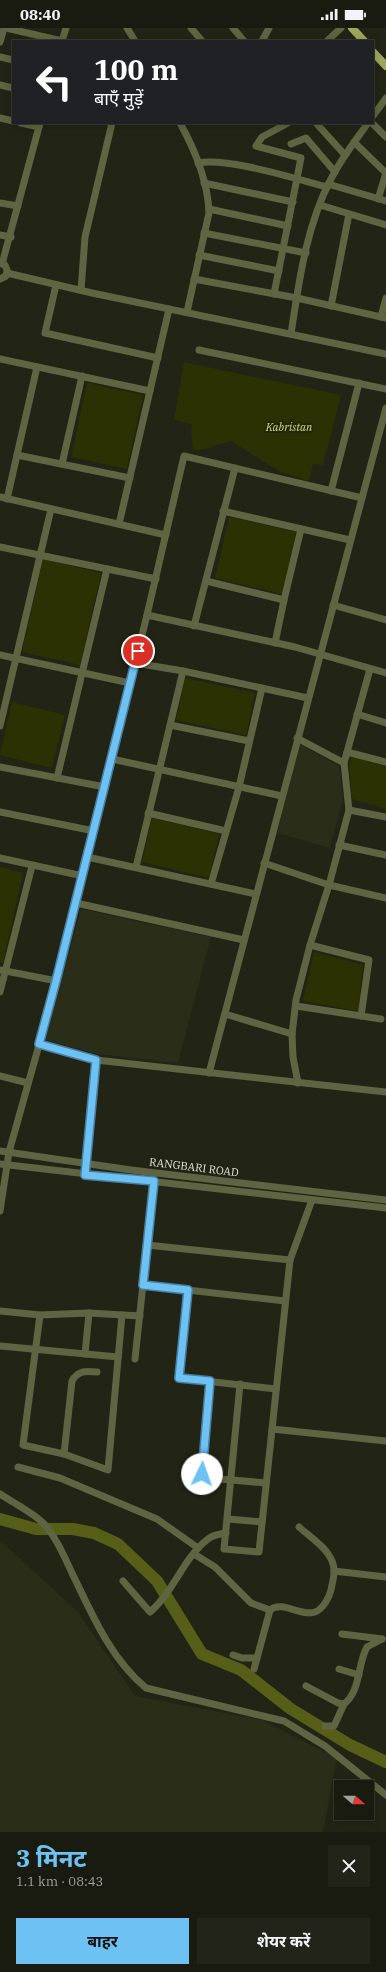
<!DOCTYPE html>
<html lang="hi">
<head>
<meta charset="utf-8">
<style>
  body { margin:0; font-family:"IBM Plex Serif","Noto Sans Devanagari",serif; background:#232419; color:#f1f3f6; height:100vh; display:flex; flex-direction:column; font-size:15px; white-space:nowrap }
  * { box-sizing:border-box; margin:0 }
  p { font-size:13px; color:#9fa19f }
  .icon { flex:none; width:22px; height:22px; fill:none; stroke:currentColor; stroke-width:2; stroke-linecap:round; stroke-linejoin:round }
  .map { position:relative; height:1804px; overflow:hidden }
  .drawer { display:flex; flex-direction:column; background:#1a1b10; flex:1 }
  .drawer>* { flex:none }
  .guide { position:absolute; left:12px; top:12px; width:362px; height:84px; border-radius:0px; box-shadow:0 2px 10px #0003,0 0 0 1px #383930; background:#202124; color:#fff; overflow:hidden }
  .needle { width:26px; rotate:110deg }
  .buttons { position:absolute; left:334px; top:1752px; display:grid; gap:8px }
  .buttons a { display:grid; place-items:center; width:40px; height:40px; border-radius:0px; background:#1a1b10; box-shadow:0 2px 10px #0003,0 0 0 1px #383930; font-size:20px }
  .pin { position:absolute; display:grid; place-items:center; width:34px; height:34px; color:#fff; margin:-17px; border:2px solid #fff; border-radius:50%; box-shadow:0 1px 4px #0007 }
  .me { position:absolute; width:44px; margin:-22px; rotate:3deg; stroke-linejoin:round; filter:drop-shadow(0 0 3px #0008) }
  .turn { display:flex; align-items:center; gap:14px; height:84px; padding:0 16px; font-size:18px }
  .turn .icon { width:52px; height:52px; stroke-width:2.5 }
  .turn b { display:block; font-size:28px; line-height:34px }
  .round { display:grid; place-items:center; flex:none; width:42px; height:42px; border-radius:0px; background:#232419 }
  .head { display:flex; align-items:center; justify-content:space-between; height:68px; padding:0 16px }
  h1 { font-size:24px; font-weight:700; line-height:30px; color:#6dc2f3 }
  .action { display:flex; gap:8px; margin-top:auto; padding:8px 16px }
  .action a { flex:1; height:46px; border-radius:0px; background:#6dc2f3; color:#111; font-size:16px; font-weight:700; line-height:46px; text-align:center }
  .action a+a { background:#232419; color:#f1f3f6 }
  .status { display:flex; justify-content:space-between; align-items:center; height:28px; padding:0 20px; background:#1a1b10; direction:ltr }
  .status svg { height:11px; fill:currentColor }
  .map>svg:first-child { display:block }
</style>
</head>
<body>
<div class="status"><b>08:40</b><svg viewBox="0 0 49 12"><path d="M0 12V9h3v3zM5 12V6h3v6zM10 12V3h3v9zM15 12V0h3v12zM26 1h20v11H26zM47 4h2v5h-2z"/></svg></div>
<div class="map">
<svg width="386" height="1804" viewBox="0 0 386 1804">
  <rect width="100%" height="100%" fill="#222415"/>
  <g fill="#2a2d17">
    <polygon points="300,716 339,738 343,772 330,820 277,805"/>
    <polygon points="81,881 211,909 178,1035 96,1026 45,1012"/>
    <polygon points="0,1512 78,1584 135,1668 262,1692 337,1730 323,1804 0,1804"/>
  </g>
  <g fill="#2c3103">
    <polygon points="184,334 341,367 323,437 313,436 309,453 279,443 231,413 197,423 193,421 191,405 192,396 174,392"/>
    <polygon points="87,355 143,367 127,441 71,429"/>
    <polygon points="229,489 296,504 282,566 215,550"/>
    <polygon points="43,531 101,545 80,637 22,624"/>
    <polygon points="185,650 255,665 246,707 176,692"/>
    <polygon points="12,674 65,687 52,740 0,727"/>
    <polygon points="352,728 386,738 386,781 352,771 349,739"/>
    <polygon points="152,790 219,806 209,850 142,834"/>
    <polygon points="0,839 23,845 3,935 0,935"/>
    <polygon points="314,924 363,937 358,983 303,973"/>
  </g>
  <g fill="none" stroke-linecap="round" stroke-linejoin="round">
    <polyline stroke="#565e17" stroke-width="12" points="0,1491 36,1501 73,1501 94,1505 118,1516 157,1553 202,1626 241,1642 291,1681 350,1717 386,1734"/>
    <g stroke="#5f6542" stroke-width="7">
      <polyline points="6,0 62,13"/>
      <polyline points="127,0 135,13"/>
      <polyline points="191,0 202,13"/>
      <polyline points="233,0 244,13"/>
      <polyline points="62,13 66,0"/>
      <polyline points="262,13 269,0"/>
      <polyline points="327,13 341,0"/>
      <polyline points="0,14 4,0"/>
      <polyline points="0,29 13,32"/>
      <polyline points="0,57 13,60"/>
      <polyline points="373,88 386,70"/>
      <polyline points="0,90 13,93"/>
      <polyline points="21,95 39,99"/>
      <path d="M 180,95 C 195,122 208,154 209,185 L 187,284"/>
      <polyline points="316,95 345,127"/>
      <polyline points="372,95 386,109"/>
      <polyline points="354,114 386,145"/>
      <polyline points="291,116 306,110 335,144"/>
      <path d="M 198,135 C 227,129 296,151 327,159"/>
      <polyline points="204,155 293,174"/>
      <polyline points="328,156 386,173"/>
      <polyline points="378,171 386,145"/>
      <polyline points="0,175 18,178"/>
      <polyline points="320,177 386,197"/>
      <polyline points="209,181 288,198"/>
      <polyline points="204,205 306,225"/>
      <polyline points="0,207 11,209"/>
      <polyline points="199,227 279,243"/>
      <polyline points="0,235 5,237 7,242 6,248 0,251"/>
      <polyline points="2,236 40,95"/>
      <polyline points="7,245 92,265 386,326"/>
      <polyline points="194,251 297,270 386,290"/>
      <polyline points="56,257 45,305 158,330"/>
      <polyline points="81,262 85,209 112,95"/>
      <polyline points="274,266 301,130 256,118 262,109 288,95"/>
      <polyline points="331,278 349,186"/>
      <polyline points="381,289 386,270"/>
      <path d="M 291,306 C 299,254 306,198 331,151 C 341,131 355,113 368,95"/>
      <polyline points="199,322 386,361"/>
      <polyline points="0,331 150,363"/>
      <polyline points="17,427 130,450"/>
      <polyline points="62,436 82,348"/>
      <polyline points="331,463 359,355"/>
      <polyline points="0,469 166,507"/>
      <polyline points="7,471 37,339"/>
      <polyline points="223,483 350,512"/>
      <polyline points="119,496 169,281"/>
      <polyline points="0,519 156,551"/>
      <polyline points="206,553 284,572 301,501"/>
      <polyline points="333,577 386,592"/>
      <polyline points="147,587 295,619 386,645"/>
      <polyline points="194,598 235,440"/>
      <polyline points="275,615 284,572"/>
      <polyline points="0,627 130,655"/>
      <polyline points="135,635 183,643 308,670"/>
      <polyline points="357,686 386,695"/>
      <polyline points="170,697 249,713"/>
      <polyline points="0,698 51,481"/>
      <polyline points="297,710 344,735"/>
      <polyline points="347,724 386,734"/>
      <polyline points="112,731 282,768"/>
      <polyline points="0,739 105,759"/>
      <polyline points="57,750 107,541"/>
      <polyline points="349,782 386,789"/>
      <polyline points="0,784 94,803"/>
      <polyline points="148,785 226,803"/>
      <polyline points="339,817 386,827"/>
      <polyline points="87,829 256,866"/>
      <polyline points="0,830 83,848"/>
      <polyline points="264,835 329,857 386,870"/>
      <polyline points="136,839 183,643"/>
      <polyline points="211,856 239,759 262,660"/>
      <polyline points="76,875 244,912"/>
      <polyline points="310,917 369,932 361,988"/>
      <polyline points="0,942 57,953"/>
      <polyline points="0,964 32,838"/>
      <polyline points="296,978 381,991"/>
      <polyline points="225,986 292,1006"/>
      <polyline points="39,1016 96,1032 386,1064"/>
      <polyline points="209,1045 386,380"/>
      <polyline points="0,1048 28,1055"/>
      <polyline points="298,1055 293,1029 292,1006 296,972 310,917 329,857 349,782 344,735 370,641"/>
      <polyline points="0,1123 131,1142 386,1172"/>
      <polyline points="0,1136 386,1180"/>
      <polyline points="85,1147 96,1032"/>
      <polyline points="0,1183 9,1124 57,953 147,587 184,428 362,470"/>
      <polyline points="147,1217 290,1232"/>
      <polyline points="143,1257 285,1273"/>
      <polyline points="188,1262 179,1350 276,1361"/>
      <polyline points="0,1283 40,1287 89,1285 140,1288"/>
      <polyline points="40,1287 23,1417 64,1426 108,1442 122,1287"/>
      <polyline points="0,1318 118,1329"/>
      <polyline points="85,1326 89,1285"/>
      <polyline points="135,1331 154,1153"/>
      <polyline points="210,1353 202,1446 209,1450 266,1455"/>
      <polyline points="240,1356 224,1521 259,1524 290,1232 312,1172"/>
      <polyline points="272,1401 386,1413"/>
      <path d="M 64,1426 L 72,1353 C 78,1342 86,1343 97,1344"/>
      <polyline points="18,1439 60,1450 157,1491 198,1520"/>
      <path d="M 0,1466 C 12,1474 37,1487 45,1497 C 57,1511 64,1528 72,1545 C 92,1586 110,1630 146,1660 L 284,1693 L 325,1718 L 386,1767"/>
      <polyline points="228,1491 262,1494"/>
      <polyline points="194,1526 215,1539 251,1575 270,1582"/>
      <polyline points="334,1543 386,1549"/>
      <path d="M 123,1553 L 150,1584 C 174,1564 183,1530 208,1511 C 212,1507 220,1506 226,1505"/>
      <polyline points="342,1606 382,1611"/>
      <polyline points="233,1627 242,1630 257,1630"/>
      <path d="M 254,1641 L 270,1582 C 282,1572 301,1589 315,1584 C 323,1581 329,1570 331,1562 C 332,1556 334,1550 334,1544 C 335,1524 312,1511 299,1499"/>
      <polyline points="339,1641 359,1647"/>
      <path d="M 306,1658 L 338,1675 L 344,1676 C 361,1663 357,1637 367,1619 L 382,1611"/>
      <polyline points="325,1698 334,1698 344,1676"/>
    </g>
    <g stroke="#9da75d" stroke-width="8">
      <polyline points="352,0 364,13"/>
      <polyline points="373,24 386,38"/>
    </g>
  </g>
  <g fill="none" stroke-linecap="round" stroke-linejoin="round">
    <defs>
      <polyline id="route" points="138,623 56,953 39,1016 96,1032 85,1147 154,1153 143,1257 188,1262 179,1350 210,1353 202,1446"/>
    </defs>
    <use href="#route" stroke="#477e9e" stroke-width="10"/>
    <use href="#route" stroke="#6dc2f3" stroke-width="7"/>
  </g>
  <g text-anchor="middle" stroke-width="3.5" stroke-linejoin="round" paint-order="stroke">
    <g font-size="11" font-style="italic" fill="#d1e068" stroke="#222415">
      <text x="289" y="403">Kabristan</text>
    </g>
    <g font-size="11" fill="#e0e2d8" stroke="#222415">
      <text transform="translate(194 1139) rotate(7)" y="4">RANGBARI ROAD</text>
    </g>
  </g>
</svg>
<div class="buttons">
<a><svg class="needle" viewBox="-14 -14 28 28"><path d="M0-13l5 13h-10z" fill="#e53935"/><path d="M0 13l5-13h-10z" fill="#9fa19f"/></svg></a>
</div>
<div class="pin" style="left:138px;top:623px;background:#d93025"><svg class="icon" aria-label="arrive" viewBox="0 0 24 24"><path d="M6 21V4h12l-3 4 3 4H6"/></svg></div>
<svg class="me" style="left:202px;top:1446px" viewBox="-20 -20 40 40"><circle r="19" fill="#fff"/><path d="M0-13L10 11 0 6-10 11z" fill="#6dc2f3"/></svg>
<div class="guide">
<div class="turn"><svg class="icon" aria-label="left" viewBox="0 0 24 24"><path d="M17 20v-9H6M10 6l-5 5 5 5"/></svg><div><b>100 m</b>बाएँ मुड़ें</div></div>
</div>
</div>
<section class="drawer">
<div class="head"><div><h1>3 मिनट</h1><p>1.1 km · 08:43</p></div><a class="round"><svg class="icon" aria-label="close" viewBox="0 0 24 24"><path d="M6 6l12 12M18 6L6 18"/></svg></a></div>
<div class="action"><a>बाहर</a><a>शेयर करें</a></div>
</section>
</body>
</html>
